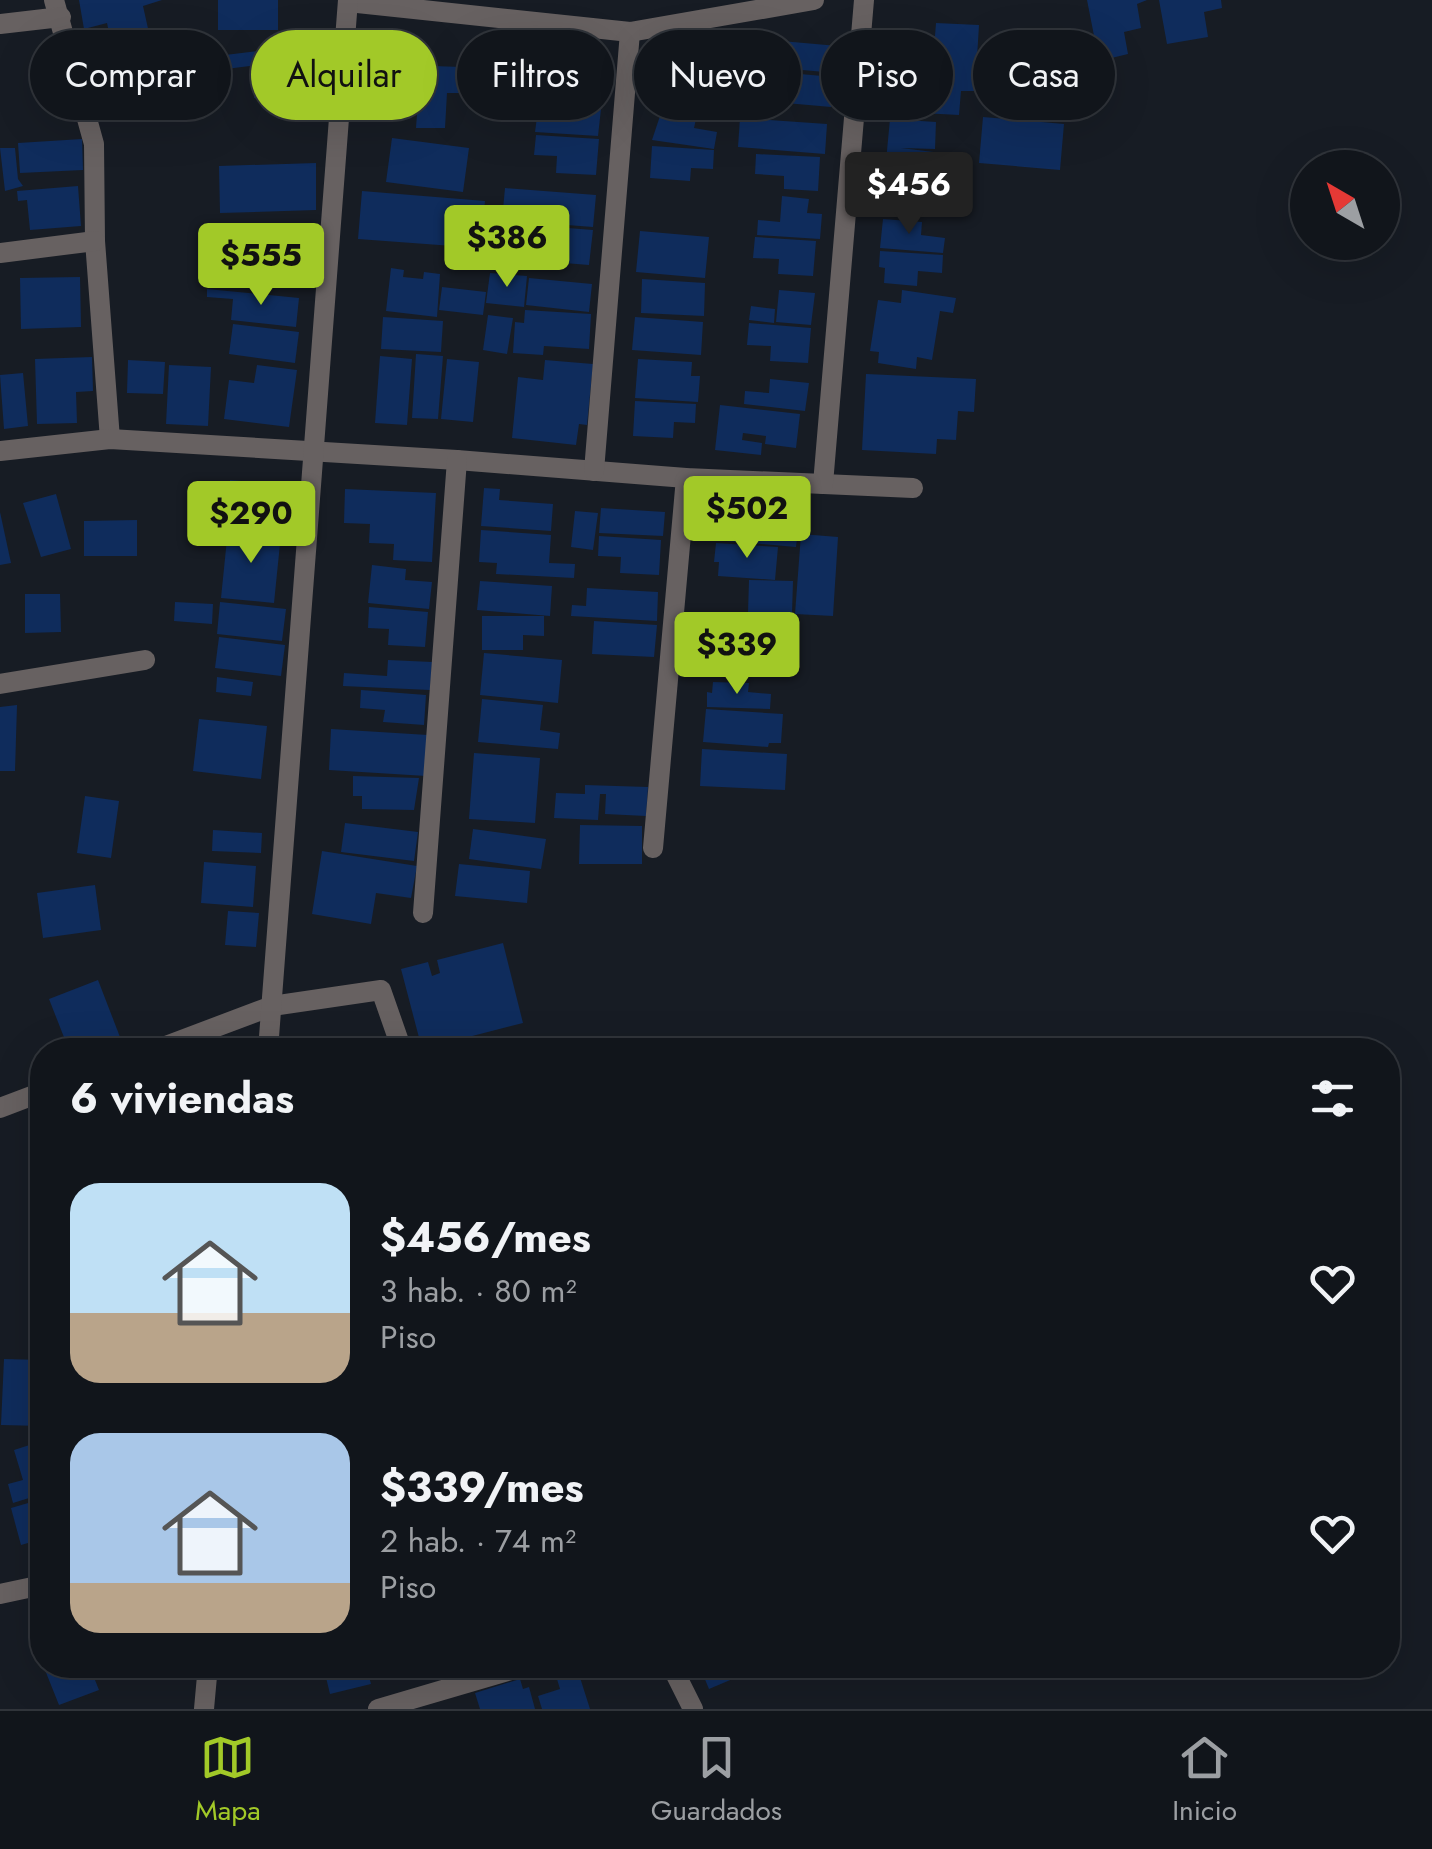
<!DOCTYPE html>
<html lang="es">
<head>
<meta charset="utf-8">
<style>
  body { margin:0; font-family:Jost,sans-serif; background:#1e2228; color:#f1f3f6; height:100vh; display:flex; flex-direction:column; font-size:38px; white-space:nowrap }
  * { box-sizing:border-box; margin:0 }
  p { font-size:32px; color:#9c9fa3 }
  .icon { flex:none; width:55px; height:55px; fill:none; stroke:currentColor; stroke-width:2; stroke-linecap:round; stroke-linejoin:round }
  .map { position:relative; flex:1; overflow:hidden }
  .drawer { position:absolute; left:30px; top:1038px; width:1370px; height:640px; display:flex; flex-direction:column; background:#11151b; border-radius:40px; box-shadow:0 10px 40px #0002,0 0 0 2px #30343a }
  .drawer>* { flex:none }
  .guide { position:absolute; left:30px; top:30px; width:1372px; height:90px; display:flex; gap:20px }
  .needle { width:65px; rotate:321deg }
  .controls { position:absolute; left:1290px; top:150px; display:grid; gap:20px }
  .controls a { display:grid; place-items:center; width:110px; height:110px; border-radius:50%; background:#11151b; box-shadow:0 10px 40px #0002,0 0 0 2px #30343a; font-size:50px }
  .price { position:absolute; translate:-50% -85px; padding:0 22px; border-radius:10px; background:#a2c928; color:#111; font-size:32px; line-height:65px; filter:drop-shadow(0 2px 5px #0008) }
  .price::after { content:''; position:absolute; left:50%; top:60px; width:30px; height:22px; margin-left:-15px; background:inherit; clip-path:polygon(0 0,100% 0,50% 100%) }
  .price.selected { background:#222; color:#fff }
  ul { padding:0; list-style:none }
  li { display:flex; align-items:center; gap:30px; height:250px; padding:0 40px }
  li span { display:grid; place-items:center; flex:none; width:280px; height:200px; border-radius:30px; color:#555 }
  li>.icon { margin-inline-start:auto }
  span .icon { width:120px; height:120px; fill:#fffc; stroke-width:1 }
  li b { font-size:42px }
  h2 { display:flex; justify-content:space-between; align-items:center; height:120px; padding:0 40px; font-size:42px }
  .pill { padding:0 35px; border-radius:45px; background:#11151b; box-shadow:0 10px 40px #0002,0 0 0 2px #30343a; font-size:35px; line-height:90px }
  .pill.selected { background:#a2c928; color:#111 }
  .dock { display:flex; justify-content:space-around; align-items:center; height:140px; border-top:2px solid #30343a; background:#11151b; font-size:28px; color:#9c9fa3 }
  .dock a { display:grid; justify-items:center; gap:5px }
  .dock .selected { color:#a2c928 }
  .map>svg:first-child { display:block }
  .building { fill:#0f2c5c }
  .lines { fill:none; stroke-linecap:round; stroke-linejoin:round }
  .minor { stroke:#676161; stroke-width:20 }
</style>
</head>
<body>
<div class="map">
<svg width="1432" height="1709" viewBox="0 0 1432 1709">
  <rect width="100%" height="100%" fill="#171c24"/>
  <g class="building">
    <polygon points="79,0 162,0 143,6 151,42 113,51 107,23 84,29"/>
    <rect x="218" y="0" width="60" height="30"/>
    <polygon points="1087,0 1147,0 1137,4 1141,28 1124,32 1128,54 1099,61"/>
    <polygon points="1159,0 1221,0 1222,8 1204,12 1208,37 1167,44"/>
    <polygon points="936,23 979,25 975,91 961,91 959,115 884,111 888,34 935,36"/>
    <polygon points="770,40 838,46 836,73 768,67"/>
    <polygon points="541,47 605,49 603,89 562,87 563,72 540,71"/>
    <polygon points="265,50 267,64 226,69 225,55"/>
    <polygon points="272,53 337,61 332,107 254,98 257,68 270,70"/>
    <polygon points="658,59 717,63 716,83 701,82 700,96 655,93"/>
    <polygon points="378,64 461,67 460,93 447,93 445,128 416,128 417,114 386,114 387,88 377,87"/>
    <polygon points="766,71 834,77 831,107 763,101"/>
    <polygon points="561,106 601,109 598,136 535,132 537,117 560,119"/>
    <polygon points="661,113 696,119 694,128 717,132 714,149 652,140"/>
    <polygon points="983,117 1064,124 1060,170 979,163"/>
    <polygon points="740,118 827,124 825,154 738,147"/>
    <polygon points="890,119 936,122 935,149 901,148 950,154 948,173 927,171 925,187 884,182"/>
    <polygon points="536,135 599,139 596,175 556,173 557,156 534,155"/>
    <polygon points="392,138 469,148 463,192 386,182"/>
    <polygon points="82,139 83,170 20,173 18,143"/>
    <polygon points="652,146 714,150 713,169 691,168 690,181 650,178"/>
    <polygon points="0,148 15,148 18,179 23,186 5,191"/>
    <polygon points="756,154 820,157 818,191 784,189 784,176 755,174"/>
    <polygon points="316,163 316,210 220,213 219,166"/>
    <polygon points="78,186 81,226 30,230 27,200 18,201 17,191"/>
    <polygon points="505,188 596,195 593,227 502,220"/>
    <polygon points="362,191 485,201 480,248 358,239"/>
    <polygon points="782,196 809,199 807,213 822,214 820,239 757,235 758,220 780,222"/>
    <polygon points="883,219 922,222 921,235 945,238 943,253 880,248"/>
    <polygon points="530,225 593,230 589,265 527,260"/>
    <polygon points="640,231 709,237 705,278 636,272"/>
    <polygon points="755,237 816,241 813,276 778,274 779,259 753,258"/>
    <polygon points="206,246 311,251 309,286 204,280"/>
    <polygon points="880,251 943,255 942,273 918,271 917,286 884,283 885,268 879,267"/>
    <polygon points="391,268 404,270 403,277 423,279 424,272 440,274 437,317 386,311"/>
    <polygon points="490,273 527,276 524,307 486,303"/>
    <polygon points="80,277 81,327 21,329 20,278"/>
    <polygon points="529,278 592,284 589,312 526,305"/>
    <polygon points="642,279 705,283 704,316 641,313"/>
    <polygon points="442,287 486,292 483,315 439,310"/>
    <polygon points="207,289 299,298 296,327 231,320 233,299 207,297"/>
    <polygon points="779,290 815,293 811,325 776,322"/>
    <polygon points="902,290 956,298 953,313 940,311 932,360 917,357 916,369 878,363 879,352 870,351 878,300 901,303"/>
    <polygon points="751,306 775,309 774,323 749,320"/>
    <polygon points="525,310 591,314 589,349 544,346 543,355 513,353 515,322 524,323"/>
    <polygon points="488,315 513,318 507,354 483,350"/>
    <polygon points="383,317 443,321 441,352 381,349"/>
    <polygon points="635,317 703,322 701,355 632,350"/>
    <polygon points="749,323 811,328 808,363 770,361 771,346 747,345"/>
    <polygon points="233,324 299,332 295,363 229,354"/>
    <polygon points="416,354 443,356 438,419 412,418"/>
    <polygon points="380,356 412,359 407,425 375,423"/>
    <polygon points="92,357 93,391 76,392 77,423 37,424 35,359"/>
    <polygon points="447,359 479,362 473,422 441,419"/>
    <polygon points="638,359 692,362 691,376 700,376 698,402 635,398"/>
    <polygon points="128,360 165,362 163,394 127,393"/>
    <polygon points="545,360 593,364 587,425 579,424 576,445 512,438 518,377 543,380"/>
    <polygon points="169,365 211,367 208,426 166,424"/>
    <polygon points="257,365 297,370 289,427 224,419 229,380 254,383"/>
    <polygon points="23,373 28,426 4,429 0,375"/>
    <polygon points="866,374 976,379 974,412 958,411 956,440 937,439 936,454 862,450"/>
    <polygon points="770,379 809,383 805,411 744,404 745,391 769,393"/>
    <polygon points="635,401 696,404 695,423 674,422 673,438 633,436"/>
    <polygon points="720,405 800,414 796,448 765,444 766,436 743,433 742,440 762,443 761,455 715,450"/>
    <polygon points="230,480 288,485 284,529 227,525"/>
    <polygon points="484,488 500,489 499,500 553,504 551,531 481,526"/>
    <polygon points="345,489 436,493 432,562 393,560 394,544 369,543 370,524 344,523"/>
    <polygon points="56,494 71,549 41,557 23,503"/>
    <polygon points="601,508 665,512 663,536 599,533"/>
    <polygon points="575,511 598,513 593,550 571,547"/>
    <polygon points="0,512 11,563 0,565"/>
    <polygon points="717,512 759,516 758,527 798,531 796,547 715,540"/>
    <polygon points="137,520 137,556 84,556 84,521"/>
    <polygon points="228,529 281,534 274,603 221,598"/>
    <polygon points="481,530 551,535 549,563 575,564 574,578 496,574 497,563 479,562"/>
    <polygon points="801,534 838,537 833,616 795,614"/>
    <polygon points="599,536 661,540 659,575 620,573 621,557 598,556"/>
    <polygon points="716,543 778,547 775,580 718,576 719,562 714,562"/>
    <polygon points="372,565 406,569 405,580 432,582 429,609 368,603"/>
    <polygon points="749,580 793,581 792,613 748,612"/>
    <polygon points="480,581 552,586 550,616 477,610"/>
    <polygon points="587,588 658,592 657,621 571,616 572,605 586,606"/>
    <polygon points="25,594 60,594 61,632 25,633"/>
    <polygon points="175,602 213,604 212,624 174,621"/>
    <polygon points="220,602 286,609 282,641 217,634"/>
    <polygon points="369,607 428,612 425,647 388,645 389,629 368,628"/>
    <polygon points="482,616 544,616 544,636 523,635 523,650 482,650"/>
    <polygon points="594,621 657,625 654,657 592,654"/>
    <polygon points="710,627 771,629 770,648 748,647 748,661 709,660"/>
    <polygon points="219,637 285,645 281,676 215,668"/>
    <polygon points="484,653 562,660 558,703 480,695"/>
    <polygon points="388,660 432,662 430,690 343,686 344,673 387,676"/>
    <polygon points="217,677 253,682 251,696 216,692"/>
    <polygon points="713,682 749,683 748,692 771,694 770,709 707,707 707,692 712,693"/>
    <polygon points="361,690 426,695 424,725 383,722 385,710 360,708"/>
    <polygon points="482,699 543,705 540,730 560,733 558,749 478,742"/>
    <polygon points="17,705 15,771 0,771 0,707"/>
    <polygon points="706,709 783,714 781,743 769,743 768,747 703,742"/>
    <polygon points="199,719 267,726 261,779 193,771"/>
    <polygon points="331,729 428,735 426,776 329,770"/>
    <polygon points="702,749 787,754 785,790 700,786"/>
    <polygon points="474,753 540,758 535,823 469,819"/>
    <polygon points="353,776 419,778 414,810 362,809 362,796 353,796"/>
    <polygon points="585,785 648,787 646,816 605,814 606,794 600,794 598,820 554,818 556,793 585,794"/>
    <polygon points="85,796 119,801 111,858 77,853"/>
    <polygon points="345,823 418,832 414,861 341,852"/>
    <polygon points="580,825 642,826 642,864 579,864"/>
    <polygon points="473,829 546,839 541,869 469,859"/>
    <polygon points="213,830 262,833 261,853 212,851"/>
    <polygon points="322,851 417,866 411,898 376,893 371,924 312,914"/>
    <polygon points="204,862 256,866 253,907 201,903"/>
    <polygon points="459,864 530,871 527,903 455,896"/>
    <polygon points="95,885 101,930 43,938 37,893"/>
    <polygon points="228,911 259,913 256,947 225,945"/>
    <polygon points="503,943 523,1023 422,1049 401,969 428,962 432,976 440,973 437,960"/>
    <polygon points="98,980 120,1037 87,1050 69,1050 49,999"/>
    <polygon points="42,1287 42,1323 31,1323 29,1288"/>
    <polygon points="4,1359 42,1360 42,1426 1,1425"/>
    <polygon points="42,1441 42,1494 13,1503 8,1484 23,1480 14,1450"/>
    <polygon points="42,1499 42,1539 21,1545 11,1508"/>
    <polygon points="43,1665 89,1665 99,1690 59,1705"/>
    <polygon points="323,1665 366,1665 371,1684 330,1694"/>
    <polygon points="566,1665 576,1665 590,1709 542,1709 538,1696 560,1689 554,1669"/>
    <polygon points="699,1665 746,1665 749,1672 709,1689"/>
    <polygon points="520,1679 523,1689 529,1687 535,1709 480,1709 475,1693"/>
  </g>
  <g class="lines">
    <g class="minor">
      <polyline points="54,0 94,144 95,241 110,439"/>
      <polyline points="348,2 630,32 814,0"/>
      <polyline points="0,24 61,17"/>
      <polyline points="0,253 95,241"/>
      <polyline points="0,451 110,439 457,460 686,478 913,488"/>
      <polyline points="594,471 630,32"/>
      <polyline points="823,484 864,0"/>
      <polyline points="0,684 145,660"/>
      <polyline points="653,848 686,478"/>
      <polyline points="423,913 457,460"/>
      <polyline points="155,1050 272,1006 381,990 402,1050"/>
      <polyline points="268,1050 348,0"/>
      <polyline points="0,1108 42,1092"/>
      <polyline points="0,1594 42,1585"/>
      <polyline points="671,1665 693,1709"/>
      <polyline points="204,1709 208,1665"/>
      <polyline points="378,1709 528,1665"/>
    </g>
  </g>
</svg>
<div class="controls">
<a><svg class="needle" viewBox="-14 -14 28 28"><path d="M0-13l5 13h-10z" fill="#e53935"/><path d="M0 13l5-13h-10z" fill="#9c9fa3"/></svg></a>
</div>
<b class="price selected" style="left:909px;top:237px">$456</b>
<b class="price" style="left:507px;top:290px">$386</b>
<b class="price" style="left:261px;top:308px">$555</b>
<b class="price" style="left:747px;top:561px">$502</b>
<b class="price" style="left:251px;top:566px">$290</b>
<b class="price" style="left:737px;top:697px">$339</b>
<div class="guide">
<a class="pill">Comprar</a>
<a class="pill selected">Alquilar</a>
<a class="pill">Filtros</a>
<a class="pill">Nuevo</a>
<a class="pill">Piso</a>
<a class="pill">Casa</a>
</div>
<section class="drawer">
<h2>6 viviendas<svg class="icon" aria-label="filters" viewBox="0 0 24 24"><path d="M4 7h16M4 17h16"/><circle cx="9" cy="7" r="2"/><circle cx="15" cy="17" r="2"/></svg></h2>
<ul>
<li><span style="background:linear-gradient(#bfe0f5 65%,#b9a48a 0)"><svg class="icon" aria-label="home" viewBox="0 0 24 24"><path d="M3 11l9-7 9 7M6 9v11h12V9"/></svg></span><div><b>$456/mes</b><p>3 hab. · 80 m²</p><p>Piso</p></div><svg class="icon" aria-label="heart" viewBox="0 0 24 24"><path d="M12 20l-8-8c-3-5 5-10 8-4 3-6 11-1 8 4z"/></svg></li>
<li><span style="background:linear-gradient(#a9c7e8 75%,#b9a48a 0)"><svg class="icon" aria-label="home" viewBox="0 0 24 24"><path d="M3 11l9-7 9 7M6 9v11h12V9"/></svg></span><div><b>$339/mes</b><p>2 hab. · 74 m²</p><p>Piso</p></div><svg class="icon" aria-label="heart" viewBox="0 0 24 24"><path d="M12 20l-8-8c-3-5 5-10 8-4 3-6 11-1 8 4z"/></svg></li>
</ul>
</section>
</div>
<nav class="dock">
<a class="selected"><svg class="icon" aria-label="map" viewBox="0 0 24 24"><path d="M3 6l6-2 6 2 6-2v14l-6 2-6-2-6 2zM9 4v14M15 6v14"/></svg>Mapa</a>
<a><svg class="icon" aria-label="saved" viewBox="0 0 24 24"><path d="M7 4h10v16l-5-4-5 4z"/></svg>Guardados</a>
<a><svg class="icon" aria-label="home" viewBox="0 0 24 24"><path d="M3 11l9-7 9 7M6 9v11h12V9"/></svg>Inicio</a>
</nav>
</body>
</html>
